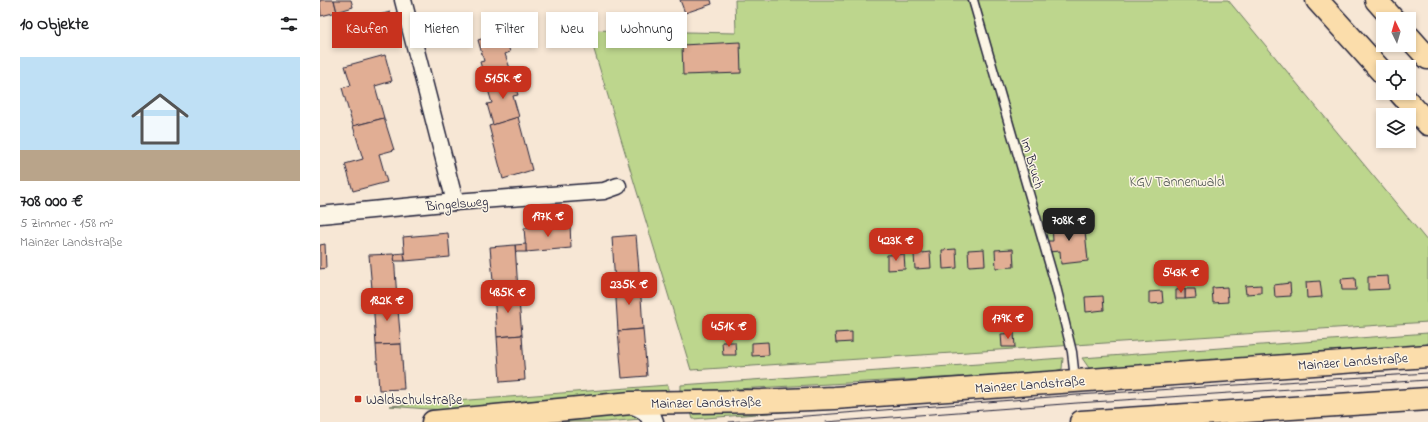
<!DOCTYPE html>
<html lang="de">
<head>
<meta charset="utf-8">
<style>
  body { margin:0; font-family:"Indie Flower",sans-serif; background:#f6f6f6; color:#202124; height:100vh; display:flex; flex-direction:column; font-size:15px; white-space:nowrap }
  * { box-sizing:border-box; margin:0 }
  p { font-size:13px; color:#757577 }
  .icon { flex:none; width:22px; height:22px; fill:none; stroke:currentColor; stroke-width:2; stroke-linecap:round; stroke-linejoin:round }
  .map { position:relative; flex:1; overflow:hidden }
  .drawer { display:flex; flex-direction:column; background:#fff; width:320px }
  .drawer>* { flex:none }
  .guide { position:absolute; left:12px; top:12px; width:380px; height:36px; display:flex; gap:8px }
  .needle { width:26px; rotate:355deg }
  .tools { position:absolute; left:1056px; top:12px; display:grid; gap:8px }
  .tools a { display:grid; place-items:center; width:40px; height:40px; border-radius:0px; background:#fff; box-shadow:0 2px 6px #0003; font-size:20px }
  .price { position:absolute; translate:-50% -34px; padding:0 9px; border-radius:8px; background:#c8321e; color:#fff; font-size:13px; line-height:26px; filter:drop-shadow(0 1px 2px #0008) }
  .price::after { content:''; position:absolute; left:50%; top:24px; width:12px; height:9px; margin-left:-6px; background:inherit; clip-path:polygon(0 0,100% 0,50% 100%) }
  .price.selected { background:#222; color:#fff }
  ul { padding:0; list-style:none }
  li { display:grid; align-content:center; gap:8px; height:212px; padding:0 20px }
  li span { display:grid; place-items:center; height:124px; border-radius:0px; color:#555 }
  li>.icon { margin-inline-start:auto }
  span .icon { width:72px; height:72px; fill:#fffc; stroke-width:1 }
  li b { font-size:17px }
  h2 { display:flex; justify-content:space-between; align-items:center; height:48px; padding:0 20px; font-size:17px }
  .tag { padding:0 14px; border-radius:0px; background:#fff; box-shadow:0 2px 6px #0003; font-size:14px; line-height:36px }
  .tag.selected { background:#c8321e; color:#fff }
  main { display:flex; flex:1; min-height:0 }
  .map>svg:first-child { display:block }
  .green { fill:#bdd68d; stroke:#707c64 }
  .building { fill:#e1ae94; stroke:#22223b }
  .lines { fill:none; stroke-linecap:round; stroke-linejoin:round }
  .service-casing { stroke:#22223b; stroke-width:11 }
  .minor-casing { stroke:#22223b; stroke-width:19 }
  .tertiary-casing { stroke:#22223b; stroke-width:23 }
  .primary-casing { stroke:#22223b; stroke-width:25 }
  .motorway-casing { stroke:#22223b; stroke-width:25 }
  .service { stroke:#fcf5e5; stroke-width:8 }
  .minor { stroke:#fcf5e5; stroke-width:16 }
  .tertiary { stroke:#fcf5e5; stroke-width:20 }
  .primary { stroke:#fbddab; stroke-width:22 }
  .motorway { stroke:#fbddab; stroke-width:22 }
  .tram { stroke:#22223b; stroke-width:1 }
  .poi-dot { fill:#c8321e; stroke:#fcf5e5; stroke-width:1.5 }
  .labels { text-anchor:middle; stroke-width:3; stroke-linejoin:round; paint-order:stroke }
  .street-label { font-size:14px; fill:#22223b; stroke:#fcf5e5 }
  .park-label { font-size:14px; fill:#505854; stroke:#fcf5e5 }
  .poi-label { font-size:14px; fill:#22223b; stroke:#fcf5e5; text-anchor:start }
</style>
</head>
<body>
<main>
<section class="drawer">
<h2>10 Objekte<svg class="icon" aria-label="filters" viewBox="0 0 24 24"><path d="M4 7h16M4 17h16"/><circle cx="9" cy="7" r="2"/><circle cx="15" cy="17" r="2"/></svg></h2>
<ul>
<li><span style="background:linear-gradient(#bfe0f5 75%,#b9a48a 0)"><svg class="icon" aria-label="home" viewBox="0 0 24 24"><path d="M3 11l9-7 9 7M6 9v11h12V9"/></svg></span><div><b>708 000 €</b><p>5 Zimmer · 158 m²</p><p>Mainzer Landstraße</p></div></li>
</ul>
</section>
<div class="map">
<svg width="1108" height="422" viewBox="0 0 1108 422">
  <rect width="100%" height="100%" fill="#f7e7d5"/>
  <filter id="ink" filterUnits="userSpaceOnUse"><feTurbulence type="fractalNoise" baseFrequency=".025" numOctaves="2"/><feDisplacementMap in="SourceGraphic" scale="8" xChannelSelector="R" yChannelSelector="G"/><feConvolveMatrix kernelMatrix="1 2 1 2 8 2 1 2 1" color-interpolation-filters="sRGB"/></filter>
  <g filter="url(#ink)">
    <g class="green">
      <polygon points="415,0 908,0 1108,242 1108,322 371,370 268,30 416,33"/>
      <polygon points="1108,333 1108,347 778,369 769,368 762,358"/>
      <polygon points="743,358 742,369 731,372 361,392 361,385"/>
      <polygon points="348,385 348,392 229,399 121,410 69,406"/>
      <polygon points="538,406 373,419 371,412"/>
      <polygon points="309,412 317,414 321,419 285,422 226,422"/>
    </g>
    <g class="building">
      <polygon points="0,0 14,0 17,12 1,16"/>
      <polygon points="14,0 31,0 33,7 17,12"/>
      <polygon points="360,0 391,0 392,4 365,13"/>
      <polygon points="70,12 73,24 40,33 37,21"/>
      <polygon points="184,32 190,52 185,54 192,74 166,83 160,62 164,61 158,40"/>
      <polygon points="420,42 421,73 363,75 362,45"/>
      <polygon points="65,55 72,81 55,86 64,118 33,126 22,88 31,85 25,66"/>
      <polygon points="192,74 198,95 193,96 199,117 173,125 167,104 172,103 166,83"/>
      <polygon points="198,117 212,170 183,179 169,126"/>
      <polygon points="64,118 74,150 59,154 67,182 33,191 25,164 43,159 33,126"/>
      <polygon points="764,221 768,261 741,264 740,251 728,252 726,241 733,241 732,224"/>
      <polygon points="250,224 251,248 206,252 204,228"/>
      <polygon points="128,233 130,257 85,261 83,237"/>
      <polygon points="316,235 320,282 295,284 292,237"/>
      <polygon points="5,244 6,268 0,269 0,245"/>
      <polygon points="206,244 206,252 196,252 195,245"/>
      <polygon points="195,245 198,290 174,292 170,247"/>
      <polygon points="636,249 637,268 623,269 622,250"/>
      <polygon points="664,249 665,265 649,266 648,250"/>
      <polygon points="693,249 694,267 676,268 675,250"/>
      <polygon points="610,252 611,268 595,269 594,254"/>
      <polygon points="84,253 85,261 74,261 74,254"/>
      <polygon points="74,254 77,299 53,300 49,255"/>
      <polygon points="584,254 585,269 567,270 567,255"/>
      <polygon points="1068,276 1069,289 1048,290 1048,277"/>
      <polygon points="1035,278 1036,290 1022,290 1021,279"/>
      <polygon points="1000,281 1002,297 987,298 986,282"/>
      <polygon points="320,282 323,329 298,331 295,284"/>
      <polygon points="970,283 971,296 955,297 954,285"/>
      <polygon points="941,285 941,293 926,294 925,286"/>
      <polygon points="907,287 908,302 893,303 892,288"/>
      <polygon points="865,289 875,289 876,298 865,299"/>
      <polygon points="865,289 865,299 856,299 856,290"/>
      <polygon points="198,290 202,335 177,337 174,292"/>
      <polygon points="842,291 843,303 829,304 829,292"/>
      <polygon points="783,296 784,310 766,312 765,297"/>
      <polygon points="77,299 81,344 56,345 53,300"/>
      <polygon points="323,329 327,376 302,378 298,331"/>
      <polygon points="532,332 532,342 516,343 515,333"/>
      <polygon points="694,333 695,347 682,347 681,334"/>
      <polygon points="202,335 205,380 180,382 177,337"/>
      <polygon points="402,342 415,342 416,355 403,355"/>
      <polygon points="448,342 449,355 432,356 432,343"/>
      <polygon points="81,344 84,389 59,390 56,345"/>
    </g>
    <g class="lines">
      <g class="service-casing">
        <polyline id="service" points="653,0 735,283 752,352 755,379"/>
      </g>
      <g class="minor-casing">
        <g id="minor">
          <polyline points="83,0 135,202"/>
          <polyline points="0,215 135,202 284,191 298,186"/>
        </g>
      </g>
      <g class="tertiary-casing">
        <path id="tertiary" d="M311 403C322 407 329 410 333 422"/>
      </g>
      <g class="primary-casing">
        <g id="primary">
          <polyline points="113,422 311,403 442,401 514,398 1108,356"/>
          <polyline points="761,422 1108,399"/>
        </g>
      </g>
      <g class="motorway-casing">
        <g id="motorway">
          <polyline points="997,0 1063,73"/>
          <polyline points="1056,0 1073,19"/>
          <polyline points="1089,37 1108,58"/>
          <polyline points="1080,93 1108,124"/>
        </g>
      </g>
      <use href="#service" class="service"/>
      <use href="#minor" class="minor"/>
      <use href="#tertiary" class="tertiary"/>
      <use href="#primary" class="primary"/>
      <use href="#motorway" class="motorway"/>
      <g class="tram">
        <polyline points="409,422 757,395 1108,373"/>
        <polyline points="506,422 757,403 1108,380"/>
      </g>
    </g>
  </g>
  <rect class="poi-dot" x="34" y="395" width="8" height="8" rx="2"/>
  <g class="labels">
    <g class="street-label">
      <text transform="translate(713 163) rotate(74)" y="5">Im Bruch</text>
      <text transform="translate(137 203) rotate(-5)" y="5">Bingelsweg</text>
      <text transform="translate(1033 361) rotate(-4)" y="5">Mainzer Landstraße</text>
      <text transform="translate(710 384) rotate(-4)" y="5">Mainzer Landstraße</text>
      <text transform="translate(386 402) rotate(-1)" y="5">Mainzer Landstraße</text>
    </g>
    <g class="park-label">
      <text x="857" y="186">KGV Tannenwald</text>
    </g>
    <g class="poi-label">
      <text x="46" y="404">Waldschulstraße</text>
    </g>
  </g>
</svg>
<div class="tools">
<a><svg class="needle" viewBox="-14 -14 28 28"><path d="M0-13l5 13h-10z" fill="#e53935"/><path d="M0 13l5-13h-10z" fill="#757577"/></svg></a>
<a><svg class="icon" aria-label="locate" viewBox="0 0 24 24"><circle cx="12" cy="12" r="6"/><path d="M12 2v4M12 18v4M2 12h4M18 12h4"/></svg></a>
<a><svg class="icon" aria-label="layers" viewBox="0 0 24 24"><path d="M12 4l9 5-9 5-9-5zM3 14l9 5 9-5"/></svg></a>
</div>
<b class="price" style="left:183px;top:100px">515K €</b>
<b class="price" style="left:228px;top:238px">197K €</b>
<b class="price selected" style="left:749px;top:242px">708K €</b>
<b class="price" style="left:576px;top:262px">423K €</b>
<b class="price" style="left:861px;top:294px">543K €</b>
<b class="price" style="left:309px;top:306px">235K €</b>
<b class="price" style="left:188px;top:314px">485K €</b>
<b class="price" style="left:67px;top:322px">182K €</b>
<b class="price" style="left:688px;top:340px">179K €</b>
<b class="price" style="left:409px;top:348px">451K €</b>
<div class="guide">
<a class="tag selected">Kaufen</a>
<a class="tag">Mieten</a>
<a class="tag">Filter</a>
<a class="tag">Neu</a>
<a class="tag">Wohnung</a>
</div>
</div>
</main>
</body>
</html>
